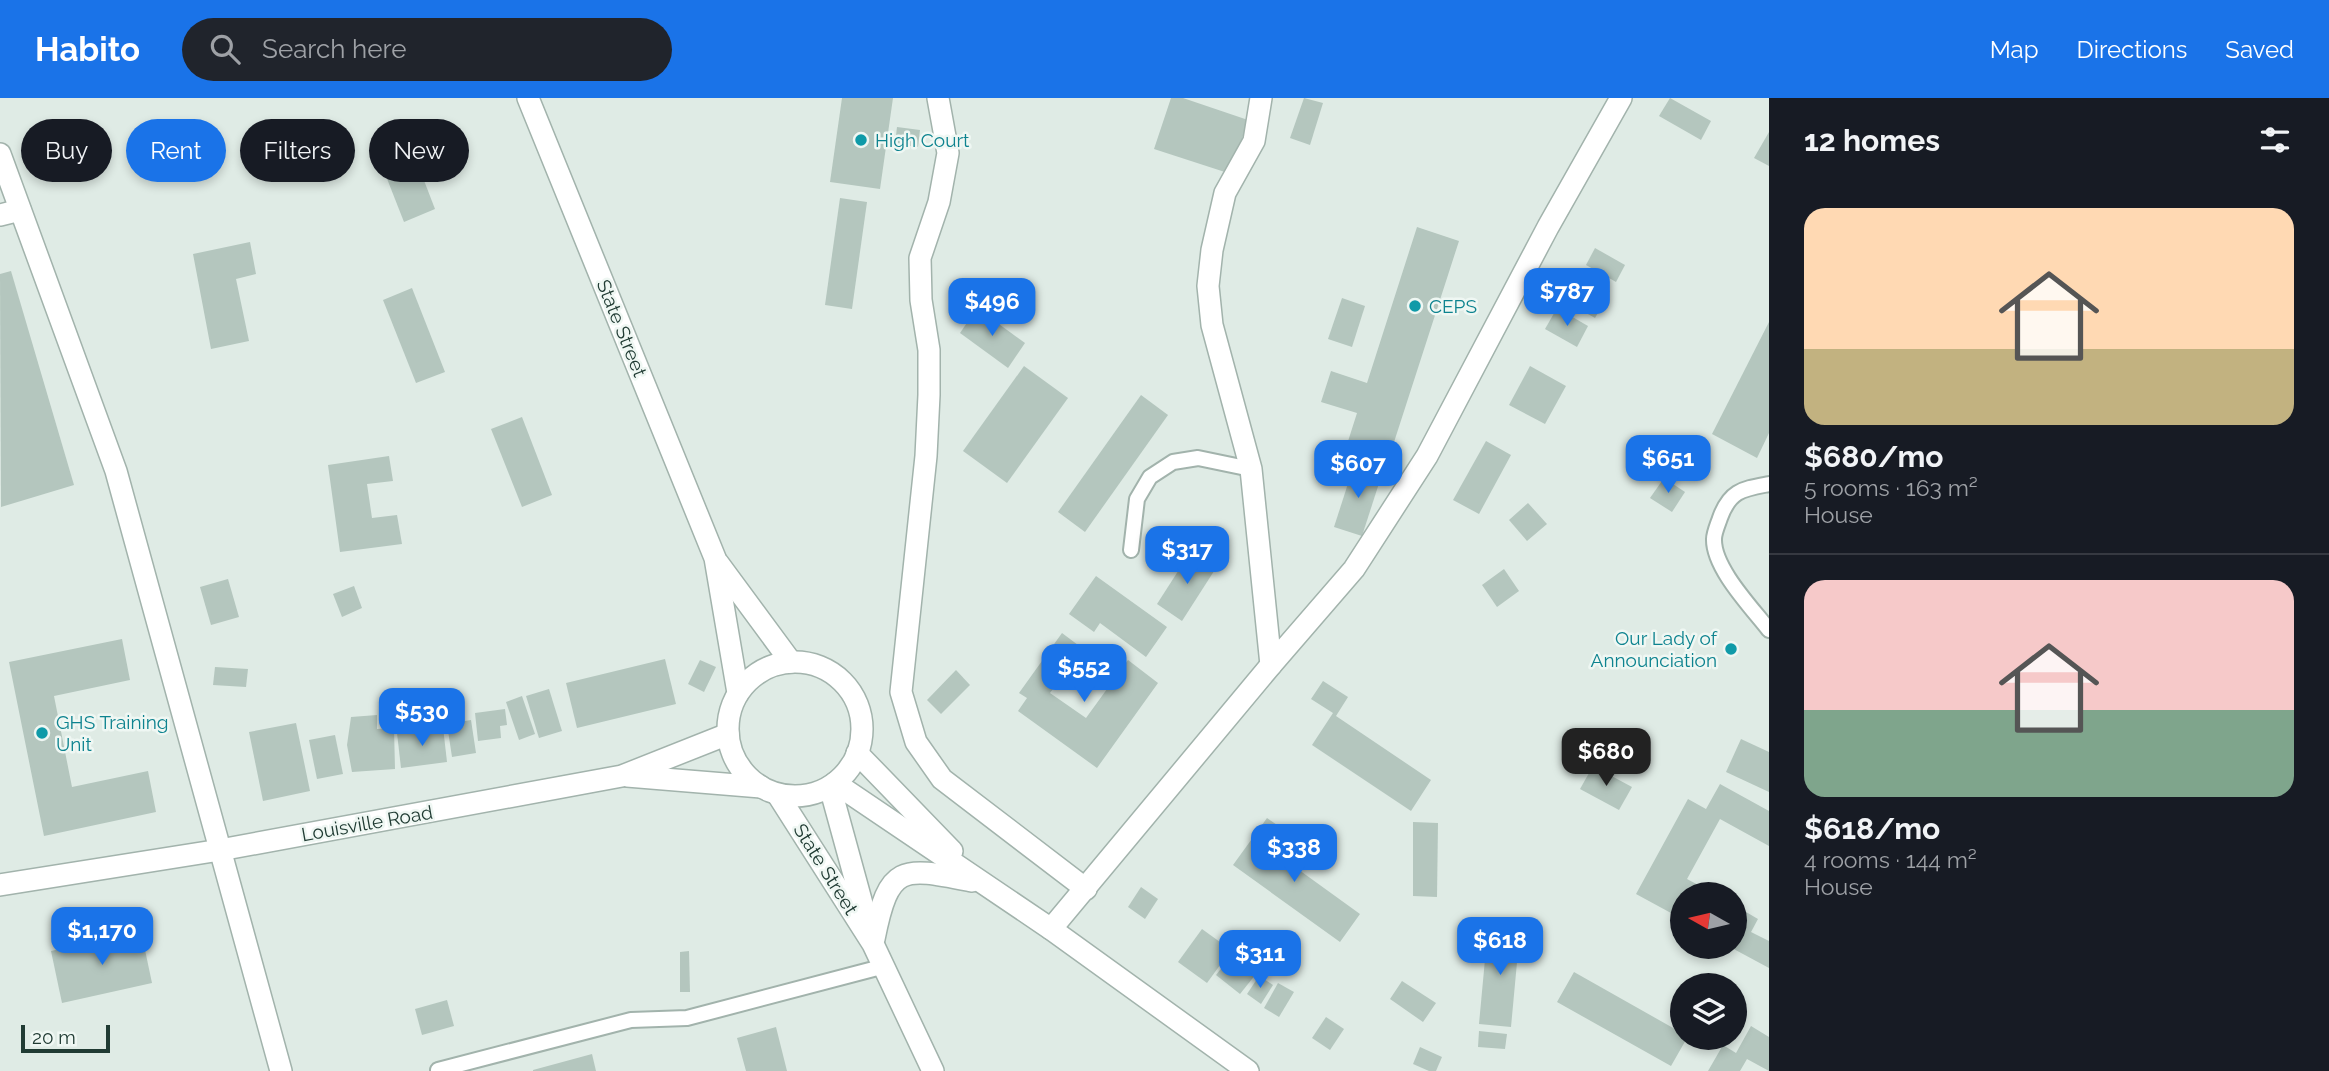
<!DOCTYPE html>
<html lang="en">
<head>
<meta charset="utf-8">
<style>
  body { margin:0; font-family:Raleway,sans-serif; background:#20242c; color:#f1f3f6; height:100vh; display:flex; flex-direction:column; font-size:26px; white-space:nowrap }
  * { box-sizing:border-box; margin:0 }
  p { font-size:23px; color:#9ea1a6 }
  .icon { flex:none; width:38px; height:38px; fill:none; stroke:currentColor; stroke-width:2; stroke-linecap:round; stroke-linejoin:round }
  .map { position:relative; flex:1; overflow:hidden }
  .drawer { display:flex; flex-direction:column; background:#171b24; width:560px }
  .drawer>* { flex:none }
  .banner { position:absolute; left:21px; top:21px; width:665px; height:63px; display:flex; gap:14px }
  .needle { width:46px; rotate:278deg }
  .fabs { position:absolute; left:1670px; top:784px; display:grid; gap:14px }
  .fabs a { display:grid; place-items:center; width:77px; height:77px; border-radius:50%; background:#171b24; box-shadow:0 4px 10px #0003; font-size:35px }
  .scale { position:absolute; left:21px; bottom:18px; width:89px; box-sizing:border-box; padding-left:7px; border:4px solid #203b33; border-top:0; font-size:19px; line-height:24px; white-space:nowrap; color:#203b33; -webkit-text-stroke:5px #eff7f3; paint-order:stroke }
  .price { position:absolute; translate:-50% -60px; padding:0 16px; border-radius:14px; background:#1a73e8; color:#fff; font-size:23px; line-height:46px; filter:drop-shadow(0 2px 4px #0008) }
  .price::after { content:''; position:absolute; left:50%; top:42px; width:21px; height:16px; margin-left:-10px; background:inherit; clip-path:polygon(0 0,100% 0,50% 100%) }
  .price.current { background:#222; color:#fff }
  ul { padding:0; list-style:none }
  li { display:grid; align-content:center; gap:14px; height:371px; padding:0 35px }
  li+li { border-top:2px solid #363941 }
  li span { display:grid; place-items:center; height:217px; border-radius:21px; color:#555 }
  li>.icon { margin-inline-start:auto }
  span .icon { width:126px; height:126px; fill:#fffc; stroke-width:1 }
  li b { font-size:30px }
  h2 { display:flex; justify-content:space-between; align-items:center; height:84px; padding:0 35px; font-size:30px }
  .chip { padding:0 24px; border-radius:32px; background:#171b24; box-shadow:0 4px 10px #0003; font-size:24px; line-height:63px }
  .chip.current { background:#1a73e8; color:#fff }
  header { display:flex; align-items:center; gap:42px; box-sizing:border-box; height:98px; padding:0 35px; background:#1a73e8; color:#fff }
  header strong { font-size:33px }
  nav { display:flex; gap:38px; margin-inline-start:auto; font-size:24px }
  .search { width:490px; height:63px; background:#20242c; display:flex; align-items:center; gap:18px; box-sizing:border-box; padding:0 24px; border-radius:38px; color:#9ea1a6; font-size:26px }
  main { display:flex; flex:1; min-height:0 }
  .map>svg:first-child { display:block }
  .building { fill:#b4c6be }
  .lines { fill:none; stroke-linecap:round; stroke-linejoin:round }
  .service-casing { stroke:#a2b3ac; stroke-width:18 }
  .minor-casing { stroke:#a2b3ac; stroke-width:24 }
  .tertiary-casing { stroke:#a2b3ac; stroke-width:24 }
  .service { stroke:#fff; stroke-width:14 }
  .minor { stroke:#fff; stroke-width:21 }
  .tertiary { stroke:#fff; stroke-width:21 }
  .culture-dot { fill:#0f9aa8; stroke:#eff7f3; stroke-width:2.5 }
  .labels { text-anchor:middle; stroke-width:5; stroke-linejoin:round; paint-order:stroke }
  .culture-label { font-size:19px; fill:#0d838f; stroke:#eff7f3; text-anchor:start }
  .street-label { font-size:19px; fill:#203b33; stroke:#eff7f3 }
</style>
</head>
<body>
<header>
<strong>Habito</strong>
<div class="search"><svg class="icon" aria-label="search" viewBox="0 0 24 24"><circle cx="10" cy="10" r="6"/><path d="M15 15l6 6"/></svg>Search here</div>
<nav><a>Map</a><a>Directions</a><a>Saved</a></nav>
</header>
<main>
<div class="map">
<svg width="1769" height="973" viewBox="0 0 1769 973">
  <rect width="100%" height="100%" fill="#dfebe5"/>
  <g class="building">
    <polygon points="842,0 893,0 880,91 830,84"/>
    <polygon points="1171,0 1183,0 1248,22 1231,76 1154,51"/>
    <polygon points="1304,0 1323,5 1310,47 1290,40"/>
    <polygon points="1670,0 1711,23 1701,42 1659,18"/>
    <polygon points="403,28 435,111 404,124 371,40"/>
    <polygon points="897,29 920,32 918,49 895,46"/>
    <polygon points="1769,34 1769,68 1754,60"/>
    <polygon points="840,100 867,104 852,211 825,207"/>
    <polygon points="1417,129 1459,143 1385,372 1343,359 1357,315 1321,304 1331,273 1367,285"/>
    <polygon points="250,144 256,176 236,181 249,243 211,251 193,156"/>
    <polygon points="1595,150 1625,167 1616,184 1586,167"/>
    <polygon points="11,173 74,387 1,409 0,176"/>
    <polygon points="1580,176 1610,193 1595,220 1565,203"/>
    <polygon points="412,190 445,274 416,285 383,202"/>
    <polygon points="1342,200 1365,208 1352,249 1328,241"/>
    <polygon points="977,210 1025,245 1008,270 960,235"/>
    <polygon points="1557,210 1588,228 1577,249 1545,231"/>
    <polygon points="1769,224 1769,335 1757,360 1712,336"/>
    <polygon points="1024,268 1068,300 1007,385 963,353"/>
    <polygon points="1530,268 1566,288 1545,326 1509,307"/>
    <polygon points="1141,297 1168,317 1085,434 1058,414"/>
    <polygon points="522,319 552,397 522,409 491,331"/>
    <polygon points="1486,343 1511,357 1479,416 1453,402"/>
    <polygon points="389,358 393,383 367,386 372,420 397,417 402,446 340,454 328,367"/>
    <polygon points="1354,367 1382,376 1362,438 1334,429"/>
    <polygon points="1664,380 1685,394 1672,414 1650,400"/>
    <polygon points="1528,405 1547,426 1527,443 1509,422"/>
    <polygon points="1191,453 1216,470 1182,523 1157,506"/>
    <polygon points="1504,471 1519,493 1497,509 1482,487"/>
    <polygon points="1096,478 1167,529 1146,559 1100,525 1094,534 1069,516"/>
    <polygon points="228,481 239,519 211,527 200,489"/>
    <polygon points="354,488 362,510 342,519 333,496"/>
    <polygon points="1062,535 1082,550 1050,595 1086,620 1128,562 1158,585 1097,670 1018,613 1027,600 1019,595"/>
    <polygon points="122,541 130,582 54,598 72,689 148,673 156,714 44,738 9,564"/>
    <polygon points="665,561 676,606 577,630 566,585"/>
    <polygon points="700,562 716,569 704,594 688,586"/>
    <polygon points="215,569 248,571 246,589 213,587"/>
    <polygon points="956,572 970,587 941,616 927,602"/>
    <polygon points="1323,583 1348,599 1336,618 1431,682 1411,713 1312,647 1333,615 1311,601"/>
    <polygon points="549,591 562,633 539,640 526,598"/>
    <polygon points="522,598 535,636 519,642 506,604"/>
    <polygon points="505,611 507,627 500,628 501,640 478,643 475,615"/>
    <polygon points="377,617 377,631 394,630 395,671 352,674 347,647 351,619"/>
    <polygon points="471,622 476,655 452,659 447,626"/>
    <polygon points="296,625 310,693 263,703 249,634"/>
    <polygon points="443,629 447,664 401,670 397,635"/>
    <polygon points="335,637 343,676 317,681 309,642"/>
    <polygon points="1741,641 1769,654 1769,694 1726,674"/>
    <polygon points="1593,668 1632,689 1619,712 1580,691"/>
    <polygon points="1720,686 1769,713 1769,748 1720,721 1687,781 1715,796 1682,796 1682,821 1636,796 1688,701 1706,711"/>
    <polygon points="1267,720 1284,732 1270,751 1360,816 1340,844 1233,767"/>
    <polygon points="1413,724 1438,725 1437,799 1413,798"/>
    <polygon points="1141,789 1158,801 1145,821 1128,809"/>
    <polygon points="1734,807 1758,821 1751,834 1769,843 1769,870 1730,849 1734,849"/>
    <polygon points="1488,829 1520,832 1511,929 1479,926"/>
    <polygon points="1202,831 1231,852 1207,885 1178,864"/>
    <polygon points="141,833 152,885 62,905 51,853"/>
    <polygon points="689,853 690,894 680,894 680,854"/>
    <polygon points="1232,857 1256,876 1240,896 1216,877"/>
    <polygon points="1574,874 1682,935 1682,940 1687,940 1671,968 1557,904"/>
    <polygon points="1259,878 1273,887 1261,906 1247,896"/>
    <polygon points="1402,883 1436,905 1423,924 1390,901"/>
    <polygon points="1278,885 1294,894 1279,919 1264,910"/>
    <polygon points="447,902 454,928 422,937 415,911"/>
    <polygon points="1326,919 1344,931 1330,952 1312,940"/>
    <polygon points="1751,928 1769,939 1769,973 1747,961 1740,973 1708,973 1723,947 1736,955"/>
    <polygon points="776,929 787,973 746,973 737,940"/>
    <polygon points="1479,933 1507,936 1505,951 1478,949"/>
    <polygon points="1420,949 1442,959 1436,973 1429,973 1413,966"/>
    <polygon points="592,956 596,973 533,973 533,972"/>
  </g>
  <g class="lines">
    <g class="service-casing">
      <g id="service">
        <path d="M1769 386C1743 391 1730 392 1720 420 1718 426 1714 435 1714 441 1713 470 1752 510 1769 532"/>
        <polyline points="1131,452 1137,401 1150,379 1173,364 1198,360 1251,371"/>
        <polyline points="438,972 631,922 687,920 885,868"/>
      </g>
    </g>
    <g class="minor-casing">
      <g id="minor">
        <polyline points="938,0 948,55 939,104 920,160 921,202 929,252 929,297 926,358 901,594 916,644 942,681 1086,791"/>
        <polyline points="1261,0 1254,43 1225,95 1212,152 1208,188 1212,227 1251,371 1271,567"/>
        <polyline points="0,56 116,373 281,973"/>
        <polyline points="0,117 20,112"/>
        <polyline points="627,678 761,689"/>
        <polyline points="0,787 220,752 622,678 728,636"/>
        <polyline points="1051,831 1271,567 1354,471 1427,358 1548,129 1621,0"/>
      </g>
    </g>
    <g class="tertiary-casing">
      <g id="tertiary">
        <polyline points="528,0 715,460 738,595"/>
        <polyline points="718,465 791,564"/>
        <circle cx="795" cy="631" r="67"/>
        <polyline points="857,655 952,753"/>
        <polyline points="835,685 1051,831 1248,973"/>
        <polyline points="830,689 867,824"/>
        <polyline points="778,697 873,846 933,973"/>
        <path d="M874 841C889 765 902 769 972 783"/>
      </g>
    </g>
    <use href="#service" class="service"/>
    <use href="#minor" class="minor"/>
    <use href="#tertiary" class="tertiary"/>
  </g>
  <g class="culture-dot">
    <circle cx="861" cy="42" r="7"/>
    <circle cx="1415" cy="208" r="7"/>
    <circle cx="1731" cy="551" r="7"/>
    <circle cx="42" cy="635" r="7"/>
  </g>
  <g class="labels">
    <g class="culture-label">
      <text x="875" y="49">High Court</text>
      <text x="1429" y="215">CEPS</text>
      <text x="1717" y="547" text-anchor="end">Our Lady of<tspan x="1717" dy="22">Announciation</tspan></text>
      <text x="56" y="631">GHS Training<tspan x="56" dy="22">Unit</tspan></text>
    </g>
    <g class="street-label">
      <text transform="translate(622 230) rotate(68)" y="7">State Street</text>
      <text transform="translate(367 725) rotate(-10)" y="7">Louisville Road</text>
      <text transform="translate(826 771) rotate(58)" y="7">State Street</text>
    </g>
  </g>
</svg>
<div class="fabs">
<a><svg class="needle" viewBox="-14 -14 28 28"><path d="M0-13l5 13h-10z" fill="#e53935"/><path d="M0 13l5-13h-10z" fill="#9ea1a6"/></svg></a>
<a><svg class="icon" aria-label="layers" viewBox="0 0 24 24"><path d="M12 4l9 5-9 5-9-5zM3 14l9 5 9-5"/></svg></a>
</div>
<div class="scale">20 m</div>
<b class="price" style="left:1567px;top:230px">$787</b>
<b class="price" style="left:992px;top:240px">$496</b>
<b class="price" style="left:1668px;top:397px">$651</b>
<b class="price" style="left:1358px;top:402px">$607</b>
<b class="price" style="left:1187px;top:488px">$317</b>
<b class="price" style="left:1084px;top:606px">$552</b>
<b class="price" style="left:422px;top:650px">$530</b>
<b class="price current" style="left:1606px;top:690px">$680</b>
<b class="price" style="left:1294px;top:786px">$338</b>
<b class="price" style="left:102px;top:869px">$1,170</b>
<b class="price" style="left:1500px;top:879px">$618</b>
<b class="price" style="left:1260px;top:892px">$311</b>
<div class="banner">
<a class="chip">Buy</a>
<a class="chip current">Rent</a>
<a class="chip">Filters</a>
<a class="chip">New</a>
</div>
</div>
<section class="drawer">
<h2>12 homes<svg class="icon" aria-label="filters" viewBox="0 0 24 24"><path d="M4 7h16M4 17h16"/><circle cx="9" cy="7" r="2"/><circle cx="15" cy="17" r="2"/></svg></h2>
<ul>
<li><span style="background:linear-gradient(#ffd9b3 65%,#c2b280 0)"><svg class="icon" aria-label="home" viewBox="0 0 24 24"><path d="M3 11l9-7 9 7M6 9v11h12V9"/></svg></span><div><b>$680/mo</b><p>5 rooms · 163 m²</p><p>House</p></div></li>
<li><span style="background:linear-gradient(#f6c9c9 60%,#7fa58c 0)"><svg class="icon" aria-label="home" viewBox="0 0 24 24"><path d="M3 11l9-7 9 7M6 9v11h12V9"/></svg></span><div><b>$618/mo</b><p>4 rooms · 144 m²</p><p>House</p></div></li>
</ul>
</section>
</main>
</body>
</html>
